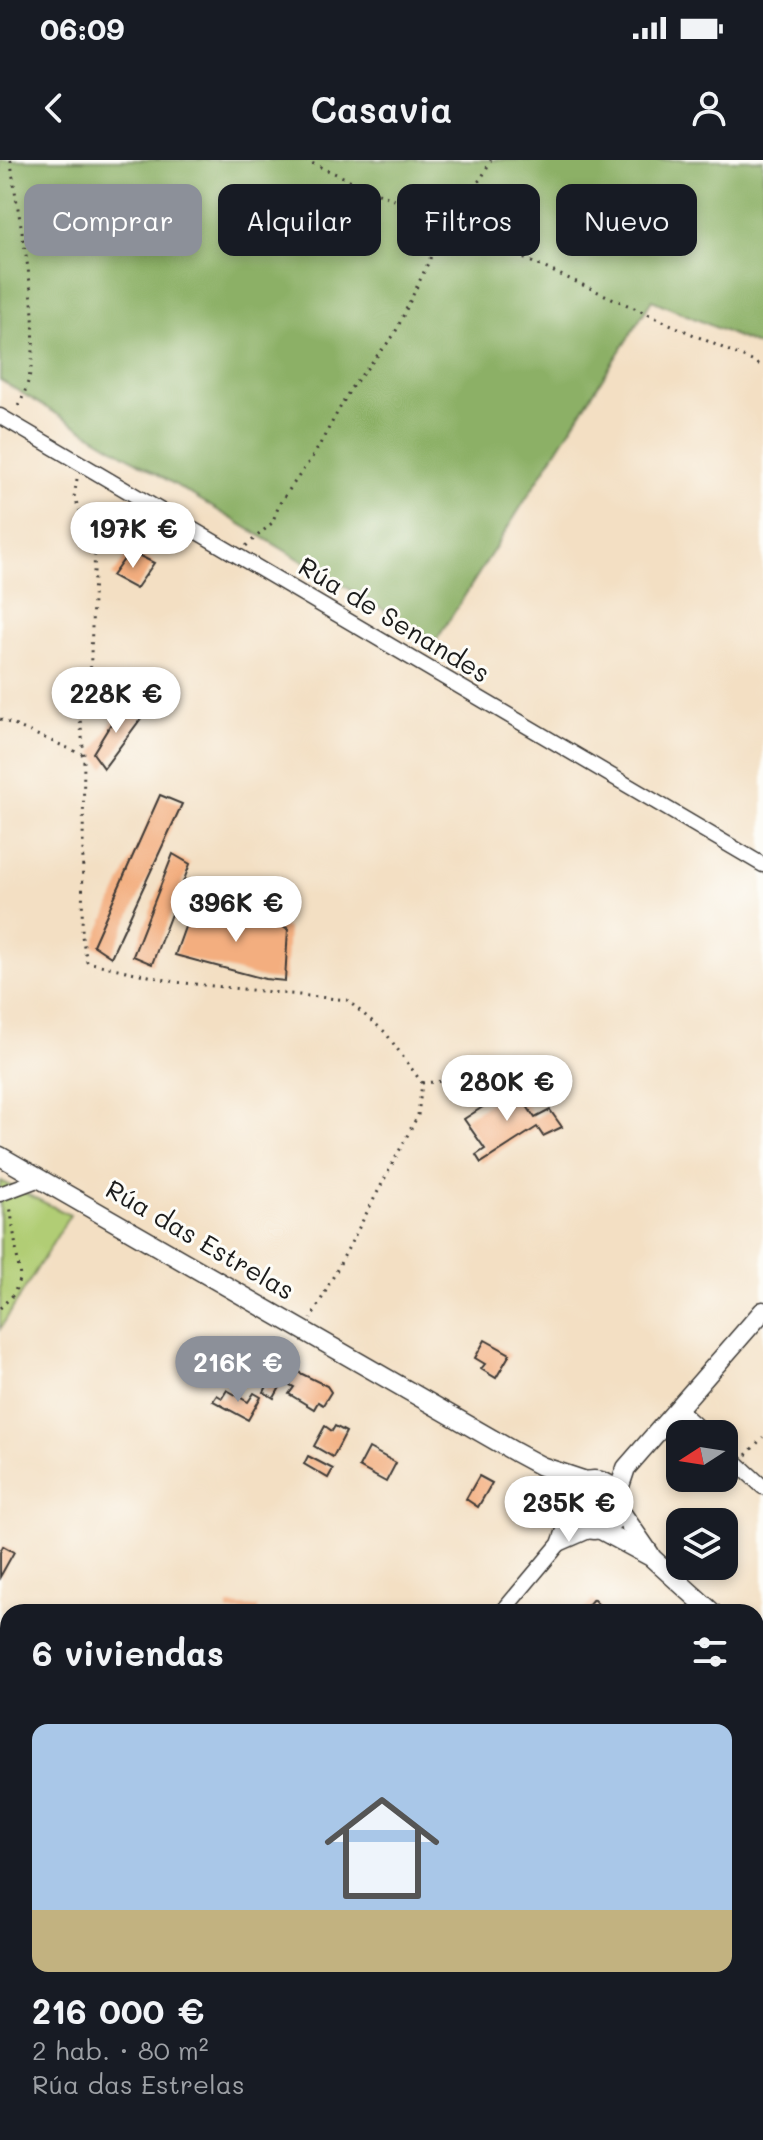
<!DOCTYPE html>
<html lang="es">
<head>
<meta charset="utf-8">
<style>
  body { margin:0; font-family:Mali,sans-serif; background:#242831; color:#f1f3f6; height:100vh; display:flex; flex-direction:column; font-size:30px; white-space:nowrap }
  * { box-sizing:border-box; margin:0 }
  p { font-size:26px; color:#9ea1a6 }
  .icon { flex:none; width:44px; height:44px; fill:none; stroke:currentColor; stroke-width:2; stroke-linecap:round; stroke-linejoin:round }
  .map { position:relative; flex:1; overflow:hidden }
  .sheet { position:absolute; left:0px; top:1444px; width:764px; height:536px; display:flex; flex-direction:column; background:#171b24; border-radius:24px 24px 0 0; box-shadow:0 4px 12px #0003 }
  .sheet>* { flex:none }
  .guide { position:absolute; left:24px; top:24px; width:716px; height:72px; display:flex; gap:16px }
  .needle { width:52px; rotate:258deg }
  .controls { position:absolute; left:666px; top:1260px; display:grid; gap:16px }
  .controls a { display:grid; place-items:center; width:72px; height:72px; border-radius:16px; background:#171b24; box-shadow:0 4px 12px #0003; font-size:40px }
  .price { position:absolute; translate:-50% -68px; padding:0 18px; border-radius:28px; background:#fff; color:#222; font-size:26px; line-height:52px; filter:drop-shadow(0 2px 4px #0008) }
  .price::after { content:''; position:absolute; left:50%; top:48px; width:24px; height:18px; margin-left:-12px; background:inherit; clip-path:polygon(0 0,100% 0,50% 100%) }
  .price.active { background:#8c9099; color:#fff }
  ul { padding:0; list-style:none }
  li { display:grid; align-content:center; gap:16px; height:424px; padding:0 32px }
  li+li { border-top:2px solid #363941 }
  li span { display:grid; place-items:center; height:248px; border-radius:16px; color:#555 }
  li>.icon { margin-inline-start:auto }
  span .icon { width:144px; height:144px; fill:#fffc; stroke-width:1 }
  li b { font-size:34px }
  h2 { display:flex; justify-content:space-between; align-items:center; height:96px; padding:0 32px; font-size:34px }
  .pill { padding:0 28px; border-radius:16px; background:#171b24; box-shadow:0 4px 12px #0003; font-size:28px; line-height:72px }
  .pill.active { background:#8c9099; color:#fff }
  .status { display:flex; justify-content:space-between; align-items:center; height:56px; padding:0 40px; background:#171b24; direction:ltr }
  .status svg { height:22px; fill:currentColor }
  header { display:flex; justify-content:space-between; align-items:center; height:104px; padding:0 32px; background:#171b24; font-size:36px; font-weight:600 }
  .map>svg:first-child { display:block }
  .green { fill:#b1cd74; stroke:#667448; stroke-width:2 }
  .forest { fill:#8cb066; stroke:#546641; stroke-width:2 }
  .building { fill:#f3ae7f }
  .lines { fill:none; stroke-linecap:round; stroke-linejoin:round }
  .minor-casing { stroke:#3c3935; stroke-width:17 }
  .tertiary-casing { stroke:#3c3935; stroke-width:21 }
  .path { stroke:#3c3935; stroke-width:3; stroke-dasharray:2 6; stroke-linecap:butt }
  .minor { stroke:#fff; stroke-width:14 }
  .tertiary { stroke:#fff; stroke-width:18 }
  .labels { text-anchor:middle; stroke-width:6; stroke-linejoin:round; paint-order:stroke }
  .street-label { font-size:26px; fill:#1c1c1c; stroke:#fdfcf7 }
</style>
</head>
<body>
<div class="status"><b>06:09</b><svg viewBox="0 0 49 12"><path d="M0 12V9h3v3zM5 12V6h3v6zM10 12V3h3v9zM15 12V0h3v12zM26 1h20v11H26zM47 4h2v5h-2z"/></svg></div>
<header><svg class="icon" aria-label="back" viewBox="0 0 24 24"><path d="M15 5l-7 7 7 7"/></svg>Casavia<svg class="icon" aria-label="person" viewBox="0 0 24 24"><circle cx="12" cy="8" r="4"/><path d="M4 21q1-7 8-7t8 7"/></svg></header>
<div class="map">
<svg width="763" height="1980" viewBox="0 0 763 1980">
  <rect width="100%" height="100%" fill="#fdfcf7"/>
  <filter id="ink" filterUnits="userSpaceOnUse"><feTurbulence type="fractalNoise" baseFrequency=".0125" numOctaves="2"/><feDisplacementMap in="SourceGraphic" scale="16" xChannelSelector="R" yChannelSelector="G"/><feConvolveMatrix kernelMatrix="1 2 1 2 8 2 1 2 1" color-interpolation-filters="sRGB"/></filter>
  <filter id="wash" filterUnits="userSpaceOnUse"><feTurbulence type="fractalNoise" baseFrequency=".006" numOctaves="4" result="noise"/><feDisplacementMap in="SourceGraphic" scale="32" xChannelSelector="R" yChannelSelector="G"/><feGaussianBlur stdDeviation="1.8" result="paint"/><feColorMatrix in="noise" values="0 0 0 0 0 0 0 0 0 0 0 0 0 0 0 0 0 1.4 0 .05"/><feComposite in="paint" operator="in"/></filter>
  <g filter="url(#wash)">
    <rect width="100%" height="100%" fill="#f3dfc3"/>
    <g class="green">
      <polygon points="0,1021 70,1055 0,1169"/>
      <circle cx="591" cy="1345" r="17"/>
    </g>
    <polygon class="forest" points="0,0 763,0 763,188 652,140 436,481 0,220"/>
    <g id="blocks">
      <g class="building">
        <polygon points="130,391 154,403 136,429 112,416"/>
        <polygon points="123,544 142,557 104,608 93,593"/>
        <polygon points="160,635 182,644 111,797 93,785"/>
        <polygon points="173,694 190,704 152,804 133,796"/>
        <polygon points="210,747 288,768 285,821 265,819 175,795 189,756 205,760"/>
        <polygon points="514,927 535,958 550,950 562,967 543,976 537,967 481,1003 476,995 485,989 464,959"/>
        <polygon points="485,1180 510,1194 496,1218 481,1209 485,1204 475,1198"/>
        <polygon points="282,1207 289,1211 274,1238 264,1232 273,1214 277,1216"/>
        <polygon points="296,1211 327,1226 331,1232 323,1245 318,1242 314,1249 289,1234 294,1227 288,1224"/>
        <polygon points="227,1230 248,1242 254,1233 261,1237 248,1260 213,1241 217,1235 222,1238"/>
        <polygon points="325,1266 332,1271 335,1266 346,1272 333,1297 314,1286"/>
        <polygon points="369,1288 396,1303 386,1322 359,1307"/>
        <polygon points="308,1296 333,1309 328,1318 304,1304"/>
        <polygon points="479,1316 492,1323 478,1347 466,1339"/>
        <polygon points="3,1386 14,1392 0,1417 0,1392"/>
        <polygon points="593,1439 603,1449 603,1452 582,1452"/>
        <polygon points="228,1445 258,1447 258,1452 228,1452"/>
        <polygon points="82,1972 130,1972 132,1974 127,1980 76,1980"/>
        <polygon points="234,1972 262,1972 257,1980 242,1980"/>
      </g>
    </g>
  </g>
  <g filter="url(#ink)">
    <use href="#blocks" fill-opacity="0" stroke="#3c3935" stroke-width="2"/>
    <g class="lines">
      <g class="minor-casing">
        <g id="minor">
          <polyline points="0,256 763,705"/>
          <polyline points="0,1034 40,1019"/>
          <polyline points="677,1248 705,1274"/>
          <polyline points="724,1291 763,1327"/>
          <polyline points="559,1384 591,1370"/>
          <polyline points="502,1452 559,1384 570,1353"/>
          <polyline points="0,1802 8,1808"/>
          <polyline points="674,1972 682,1980"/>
          <polyline points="36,1980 42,1972"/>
        </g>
      </g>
      <g class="tertiary-casing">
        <g id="tertiary">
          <polyline points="0,996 515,1292 541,1306 586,1321"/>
          <circle cx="594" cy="1345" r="25"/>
          <polyline points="617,1335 626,1308 763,1151"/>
          <polyline points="619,1349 650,1394"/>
          <polyline points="599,1369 651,1397 712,1452"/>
          <polyline points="756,1492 763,1499"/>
        </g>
      </g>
      <g class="path">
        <path d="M11 0C17 68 56 191 15 251"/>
        <polyline points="305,0 763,206"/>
        <polyline points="77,319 74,337 95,385 90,522 80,559 84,595 82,776 87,802 175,822 347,840 385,872 422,923 418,955 311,1159"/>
        <polyline points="246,386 272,363 280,343 315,293 351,228 394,175 430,99 438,58 481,19 491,0"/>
        <polyline points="0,559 84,595"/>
        <polyline points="422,923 514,915 530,927"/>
        <polyline points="0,1148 14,1134 20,1117 10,1045"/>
        <polyline points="746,1295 763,1277"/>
        <polyline points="756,1516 763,1522"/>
        <polyline points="183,1980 184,1972"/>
      </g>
      <use href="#minor" class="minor"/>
      <use href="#tertiary" class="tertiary"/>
    </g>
  </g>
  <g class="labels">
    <g class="street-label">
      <text transform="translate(394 460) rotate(31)" y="9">Rúa de Senandes</text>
      <text transform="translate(200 1080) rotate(30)" y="9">Rúa das Estrelas</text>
    </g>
  </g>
</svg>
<div class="controls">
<a><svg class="needle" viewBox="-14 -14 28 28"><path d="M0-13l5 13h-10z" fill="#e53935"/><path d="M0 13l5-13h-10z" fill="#9ea1a6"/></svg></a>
<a><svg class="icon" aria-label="layers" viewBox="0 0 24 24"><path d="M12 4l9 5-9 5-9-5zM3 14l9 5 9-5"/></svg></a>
</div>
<b class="price" style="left:133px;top:410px">197K €</b>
<b class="price" style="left:116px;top:575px">228K €</b>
<b class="price" style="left:236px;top:784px">396K €</b>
<b class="price" style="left:507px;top:963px">280K €</b>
<b class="price active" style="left:238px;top:1244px">216K €</b>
<b class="price" style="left:569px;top:1384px">235K €</b>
<div class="guide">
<a class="pill active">Comprar</a>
<a class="pill">Alquilar</a>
<a class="pill">Filtros</a>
<a class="pill">Nuevo</a>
</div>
<section class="sheet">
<h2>6 viviendas<svg class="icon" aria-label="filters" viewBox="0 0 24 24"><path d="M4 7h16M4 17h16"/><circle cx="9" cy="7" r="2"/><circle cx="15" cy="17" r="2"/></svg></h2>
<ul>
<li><span style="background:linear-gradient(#a9c7e8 75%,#c2b280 0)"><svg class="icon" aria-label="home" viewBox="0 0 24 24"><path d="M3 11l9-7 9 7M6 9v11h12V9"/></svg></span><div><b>216 000 €</b><p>2 hab. · 80 m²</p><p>Rúa das Estrelas</p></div></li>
</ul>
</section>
</div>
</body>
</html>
